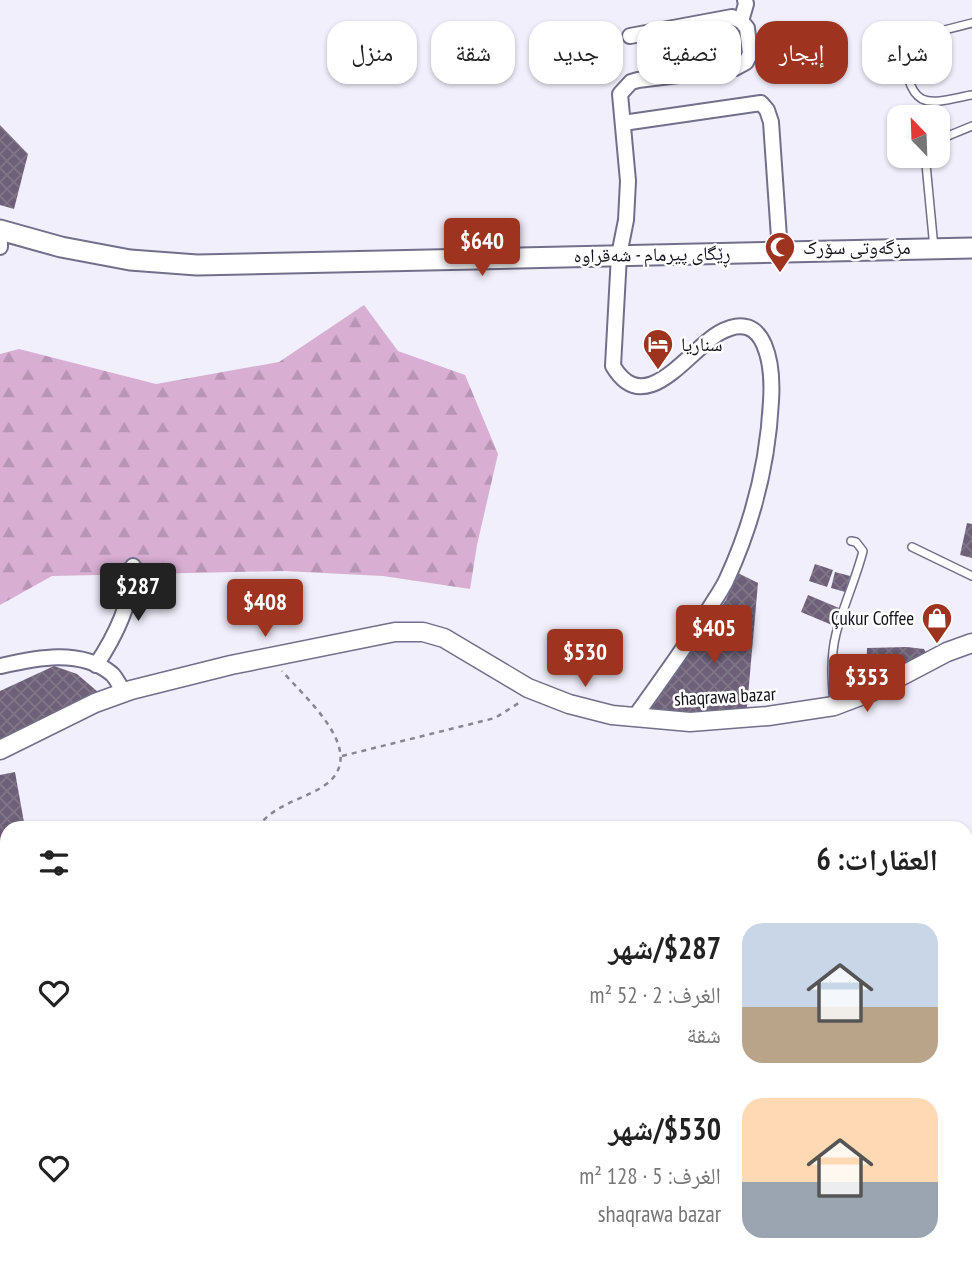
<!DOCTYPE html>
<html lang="ar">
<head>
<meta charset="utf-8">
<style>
  body { margin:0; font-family:"PT Sans Narrow","Noto Naskh Arabic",sans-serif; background:#f2f2f2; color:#222; direction:rtl; height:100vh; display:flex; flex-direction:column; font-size:26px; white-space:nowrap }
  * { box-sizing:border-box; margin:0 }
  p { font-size:23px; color:#767676 }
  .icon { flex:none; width:38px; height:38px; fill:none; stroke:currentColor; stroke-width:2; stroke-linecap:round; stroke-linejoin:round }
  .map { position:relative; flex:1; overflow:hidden; direction:ltr }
  .side { position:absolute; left:0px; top:821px; width:973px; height:450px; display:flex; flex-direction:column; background:#fff; border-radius:21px 21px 0 0; box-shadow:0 2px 5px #0004; direction:rtl }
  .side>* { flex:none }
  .top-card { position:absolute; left:21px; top:21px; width:931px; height:63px; direction:rtl; display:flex; gap:14px }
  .needle { width:46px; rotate:337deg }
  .buttons { position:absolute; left:887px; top:105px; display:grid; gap:14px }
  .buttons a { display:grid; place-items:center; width:63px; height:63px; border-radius:14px; background:#fff; box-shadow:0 2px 5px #0004; font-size:35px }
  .price { position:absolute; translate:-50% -60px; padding:0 16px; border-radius:7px; background:#9e341f; color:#fff; font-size:23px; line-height:46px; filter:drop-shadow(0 2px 4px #0008) }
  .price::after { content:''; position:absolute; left:50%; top:42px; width:21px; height:16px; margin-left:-10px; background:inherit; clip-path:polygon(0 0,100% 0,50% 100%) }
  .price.active { background:#222; color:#fff }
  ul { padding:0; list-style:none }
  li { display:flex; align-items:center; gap:21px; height:175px; padding:0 35px }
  li span { display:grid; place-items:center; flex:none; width:196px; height:140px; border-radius:21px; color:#555 }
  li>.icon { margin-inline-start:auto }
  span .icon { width:84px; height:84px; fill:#fffc; stroke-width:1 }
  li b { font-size:30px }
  h2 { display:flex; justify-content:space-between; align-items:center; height:84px; padding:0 35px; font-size:30px }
  .pill { padding:0 24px; border-radius:21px; background:#fff; box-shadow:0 2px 5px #0004; font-size:24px; line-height:63px }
  .pill.active { background:#9e341f; color:#fff }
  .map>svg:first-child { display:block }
  .forest { fill:url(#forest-firs) }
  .building { fill:url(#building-cross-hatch) }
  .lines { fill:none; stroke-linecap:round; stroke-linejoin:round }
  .service-casing { stroke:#716f89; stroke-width:10 }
  .minor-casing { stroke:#716f89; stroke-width:18 }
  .tertiary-casing { stroke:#716f89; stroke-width:21 }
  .secondary-casing { stroke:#716f89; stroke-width:23 }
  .path { stroke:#888691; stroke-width:2.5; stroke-dasharray:5 5; stroke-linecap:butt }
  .service { stroke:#fff; stroke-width:7 }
  .minor { stroke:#fff; stroke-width:14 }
  .tertiary { stroke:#fff; stroke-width:18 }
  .secondary { stroke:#fff; stroke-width:19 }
  .labels { text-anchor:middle; stroke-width:5; stroke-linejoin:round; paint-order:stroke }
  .poi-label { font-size:19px; fill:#12101a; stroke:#fefefe; text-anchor:start }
  .street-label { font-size:19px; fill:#12101a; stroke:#fefefe }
</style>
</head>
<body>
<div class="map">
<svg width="972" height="1269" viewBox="0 0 972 1269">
  <defs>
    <pattern id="forest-firs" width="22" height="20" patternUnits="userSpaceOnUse" patternTransform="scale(1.75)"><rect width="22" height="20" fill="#d8aed2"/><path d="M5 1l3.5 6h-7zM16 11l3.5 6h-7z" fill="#b895b4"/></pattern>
    <pattern id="building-cross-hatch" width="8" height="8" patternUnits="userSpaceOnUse" patternTransform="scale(1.75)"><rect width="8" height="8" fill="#6d6078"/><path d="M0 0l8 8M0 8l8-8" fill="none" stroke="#807688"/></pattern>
  </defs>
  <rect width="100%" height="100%" fill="#f0effb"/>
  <polygon class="forest" points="364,305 398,351 465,375 498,454 477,545 470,589 383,576 284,571 52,576 0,605 0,354 19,349 156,384 279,362"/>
  <g class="building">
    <polygon points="0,125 28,154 14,209 0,205"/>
    <polygon points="967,523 972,524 972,558 960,555"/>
    <polygon points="815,564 833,570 827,587 809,581"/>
    <polygon points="835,572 850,576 845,592 831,588"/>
    <polygon points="738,573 758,583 746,718 634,718 697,643 726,600"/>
    <polygon points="808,595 839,608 832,625 801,612"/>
    <polygon points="907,647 924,649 926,653 876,681 866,684 867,648"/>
    <polygon points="54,666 77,674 98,692 0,739 0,691"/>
    <polygon points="15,772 25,828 7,828 7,848 0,849 0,775"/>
  </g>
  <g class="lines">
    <g class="service-casing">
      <g id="service">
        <path d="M972 23 913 38C911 43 907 48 906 53 904 67 909 92 922 99 935 105 958 97 972 95"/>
        <polyline points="938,140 972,126"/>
        <polyline points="927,156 926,164 934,248"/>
        <polyline points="912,547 972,576"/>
        <path d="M834 705C832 681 830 658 836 634 843 606 856 579 863 551L856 542 851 541"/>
        <polyline points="966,1027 972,1032"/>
      </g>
    </g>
    <g class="minor-casing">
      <g id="minor">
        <polyline points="741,21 746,4 745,0"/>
        <path d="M630 36 732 17 741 21 747 28 750 54 746 62 735 68 638 80 631 82 620 94 628 181 626 220 619 255 613 366C645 420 688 351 719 333 768 305 773 370 771 401 768 462 752 525 726 581 720 593 711 605 704 617 682 652 658 684 634 718"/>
        <polyline points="623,123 761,103 767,110 771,122 780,252"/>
        <polyline points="0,243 0,247"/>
        <path d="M96 665C115 637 133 600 133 566"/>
        <path d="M1 666C35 658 81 648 112 674 117 679 120 687 124 692"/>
        <polyline points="0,976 7,987"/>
        <polyline points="0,1168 7,1168"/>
        <polyline points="966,1176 972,1171"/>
        <polyline points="365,1264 372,1269"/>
        <polyline points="936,1264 936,1269"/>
        <polyline points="431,1269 433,1264"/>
        <polyline points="554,1269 556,1264"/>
      </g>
    </g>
    <g class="tertiary-casing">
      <polyline id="tertiary" points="0,750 95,703 131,690 231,665 395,632 423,632 444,638 528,688 569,704 612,715 690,722 768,716 834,706 871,692 947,652 972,643"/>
    </g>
    <g class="secondary-casing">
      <polyline id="secondary" points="0,230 61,247 130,260 197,265 972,248"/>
    </g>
    <g class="path">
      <polyline points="342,756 495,718 522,701"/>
      <path d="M257 828C272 807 294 802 315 791 378 760 308 701 282 671"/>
      <polyline points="136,1269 138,1264"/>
    </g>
    <use href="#service" class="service"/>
    <use href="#minor" class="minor"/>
    <use href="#tertiary" class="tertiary"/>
    <use href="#secondary" class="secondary"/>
  </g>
  <defs>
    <g id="mosque-pin" transform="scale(1.575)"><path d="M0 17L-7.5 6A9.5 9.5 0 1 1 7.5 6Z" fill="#9e341f" stroke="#fefefe"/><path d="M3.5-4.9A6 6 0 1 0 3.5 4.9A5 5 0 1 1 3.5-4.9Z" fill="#fff"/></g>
    <g id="hotel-pin" transform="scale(1.575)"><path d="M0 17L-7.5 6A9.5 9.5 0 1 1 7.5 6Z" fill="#9e341f" stroke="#fefefe"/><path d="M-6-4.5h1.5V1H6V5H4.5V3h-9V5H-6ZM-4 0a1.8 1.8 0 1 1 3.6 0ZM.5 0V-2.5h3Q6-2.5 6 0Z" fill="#fff"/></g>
    <g id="shop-pin" transform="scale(1.575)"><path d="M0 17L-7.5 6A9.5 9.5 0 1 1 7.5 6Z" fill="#9e341f" stroke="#fefefe"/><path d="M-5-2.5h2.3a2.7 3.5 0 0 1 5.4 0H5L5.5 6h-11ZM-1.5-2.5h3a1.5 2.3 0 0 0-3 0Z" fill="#fff"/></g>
  </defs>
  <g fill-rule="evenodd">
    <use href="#mosque-pin" x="780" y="247"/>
    <use href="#hotel-pin" x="658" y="344"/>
    <use href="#shop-pin" x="937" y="618"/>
  </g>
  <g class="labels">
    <g class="poi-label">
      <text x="803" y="254">مزگەوتی سۆرک</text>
      <text x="681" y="351">سناريا</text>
      <text x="914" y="625" text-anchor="end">Çukur Coffee</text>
    </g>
    <g class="street-label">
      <text transform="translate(652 254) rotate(-1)" y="7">ڕێگای پیرمام - شەقراوە</text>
      <text transform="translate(725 696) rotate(-3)" y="7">shaqrawa bazar</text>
    </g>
  </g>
</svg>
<div class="buttons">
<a><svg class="needle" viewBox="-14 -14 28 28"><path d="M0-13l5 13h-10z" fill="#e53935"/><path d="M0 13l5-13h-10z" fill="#767676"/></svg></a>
</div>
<b class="price" style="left:482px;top:278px">$640</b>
<b class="price active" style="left:138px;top:623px">$287</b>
<b class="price" style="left:265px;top:639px">$408</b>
<b class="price" style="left:714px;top:665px">$405</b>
<b class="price" style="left:585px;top:689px">$530</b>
<b class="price" style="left:867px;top:714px">$353</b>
<div class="top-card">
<a class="pill">شراء</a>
<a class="pill active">إيجار</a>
<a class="pill">تصفية</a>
<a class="pill">جديد</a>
<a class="pill">شقة</a>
<a class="pill">منزل</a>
</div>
<section class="side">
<h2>العقارات: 6<svg class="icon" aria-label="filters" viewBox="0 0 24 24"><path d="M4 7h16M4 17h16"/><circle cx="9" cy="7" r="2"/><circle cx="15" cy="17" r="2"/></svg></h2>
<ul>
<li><span style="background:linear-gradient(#c9d6e8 60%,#b9a48a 0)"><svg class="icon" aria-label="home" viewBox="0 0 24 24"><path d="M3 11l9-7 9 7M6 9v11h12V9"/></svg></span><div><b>$287/شهر</b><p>الغرف: 2 · 52 m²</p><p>شقة</p></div><svg class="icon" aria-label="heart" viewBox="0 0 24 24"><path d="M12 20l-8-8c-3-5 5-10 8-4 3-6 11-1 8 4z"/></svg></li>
<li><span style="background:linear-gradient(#ffd9b3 60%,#9aa5b1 0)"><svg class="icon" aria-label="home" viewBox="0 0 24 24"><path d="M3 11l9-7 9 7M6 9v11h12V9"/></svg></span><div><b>$530/شهر</b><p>الغرف: 5 · 128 m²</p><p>shaqrawa bazar</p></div><svg class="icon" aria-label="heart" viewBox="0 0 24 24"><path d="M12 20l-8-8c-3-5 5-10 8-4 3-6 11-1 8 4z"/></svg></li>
</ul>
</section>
</div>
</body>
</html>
